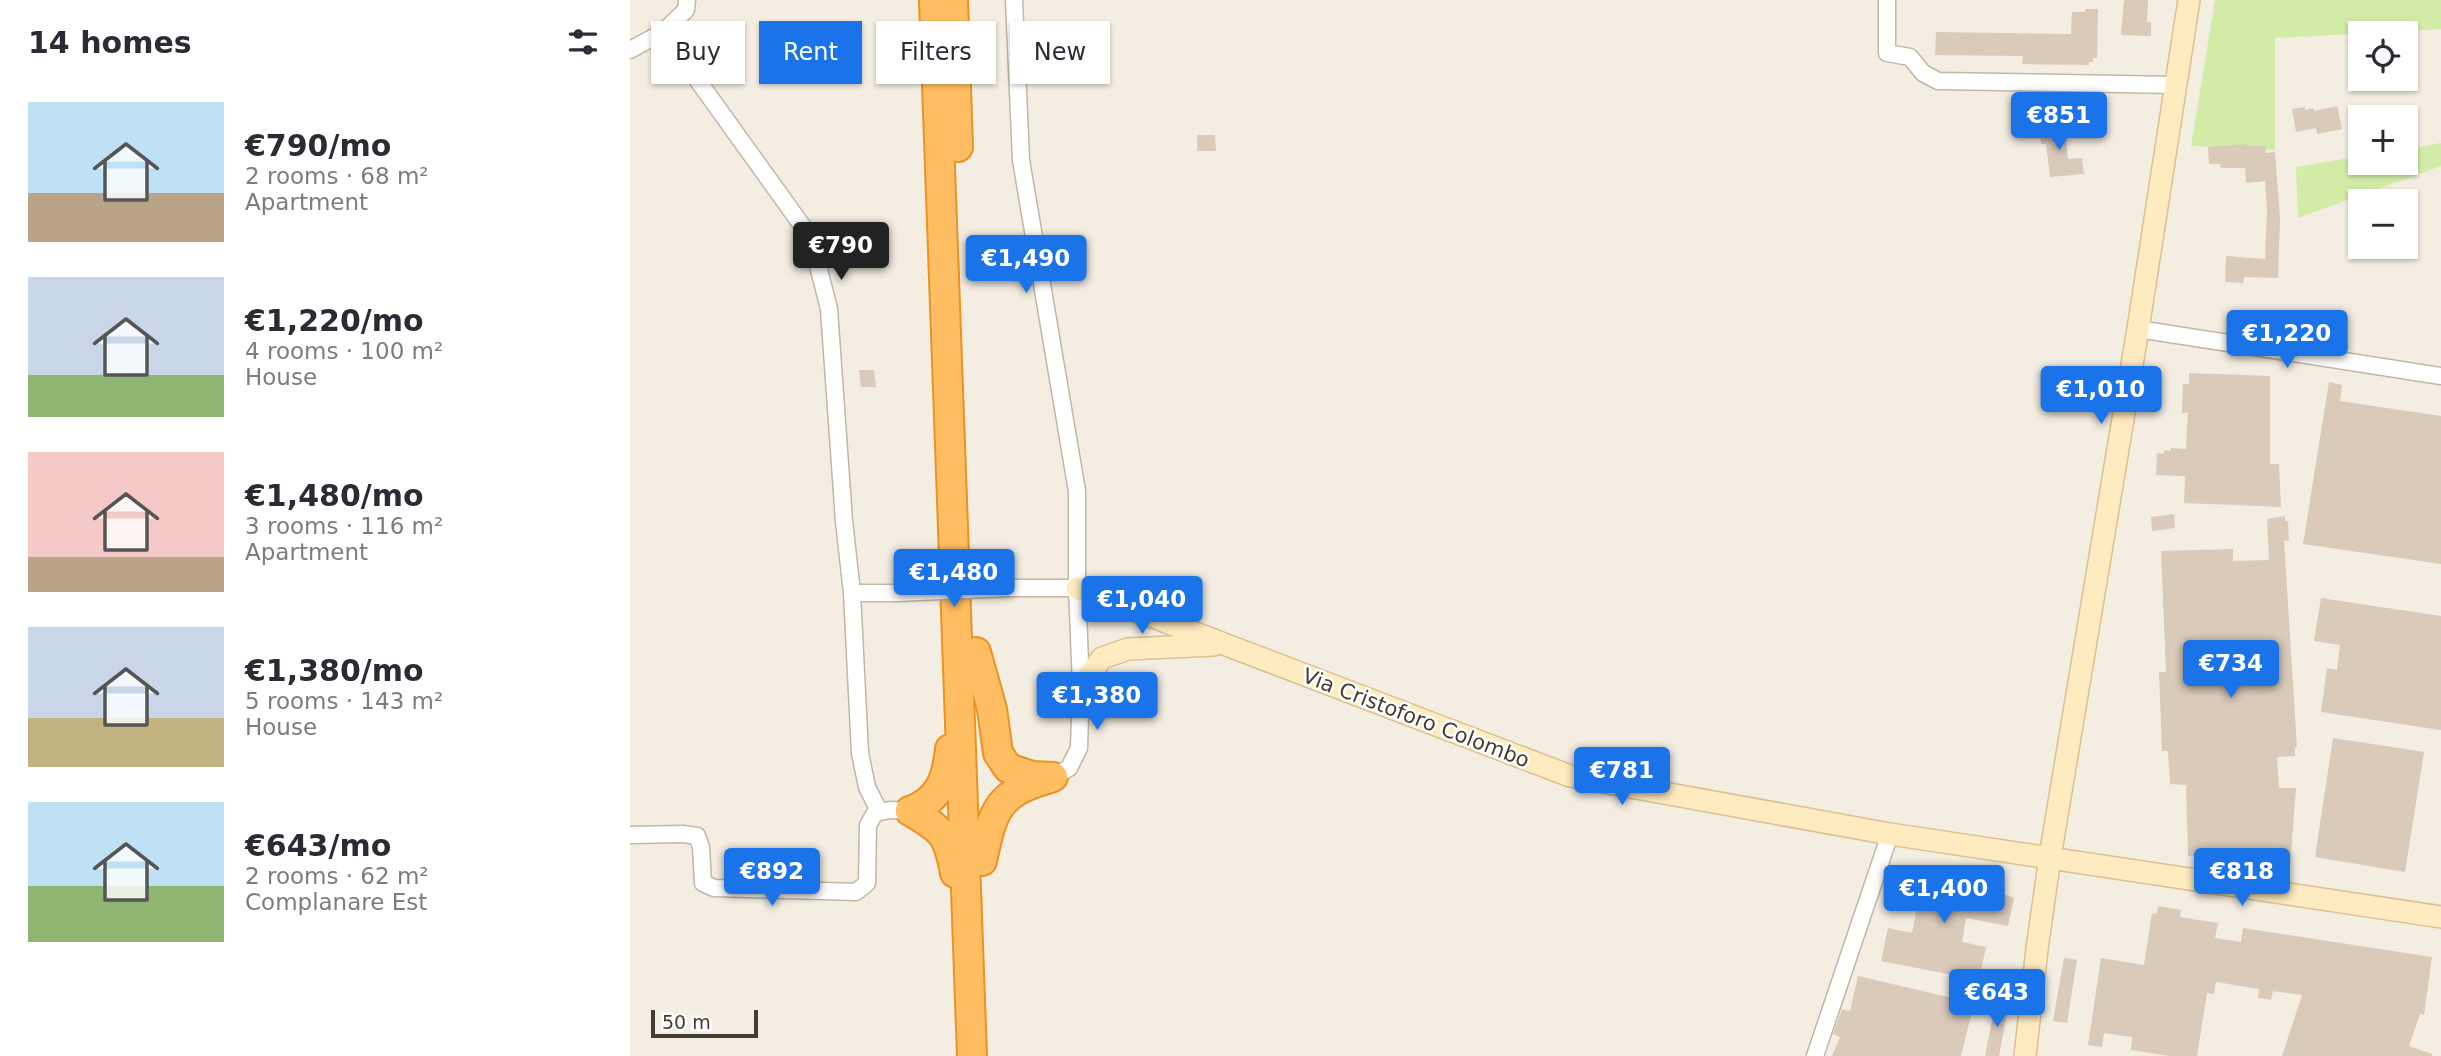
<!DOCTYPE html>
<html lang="en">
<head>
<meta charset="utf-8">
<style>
  body { margin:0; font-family:"DejaVu Sans",sans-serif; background:#f2f2f3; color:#2b2b33; height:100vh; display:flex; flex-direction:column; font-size:26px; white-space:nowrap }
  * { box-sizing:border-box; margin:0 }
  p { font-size:23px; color:#7c7c81 }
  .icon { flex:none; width:38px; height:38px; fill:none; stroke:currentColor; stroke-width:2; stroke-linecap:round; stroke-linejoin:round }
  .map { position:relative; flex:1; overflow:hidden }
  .drawer { display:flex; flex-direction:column; background:#fff; width:630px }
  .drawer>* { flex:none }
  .guide { position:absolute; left:21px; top:21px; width:665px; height:63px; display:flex; gap:14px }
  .controls { position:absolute; left:1718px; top:21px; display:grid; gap:14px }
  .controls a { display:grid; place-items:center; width:70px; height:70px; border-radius:0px; background:#fff; box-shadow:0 2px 5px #0004; font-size:35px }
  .scale { position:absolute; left:21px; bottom:18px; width:107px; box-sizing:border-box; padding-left:7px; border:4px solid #453c32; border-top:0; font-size:19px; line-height:24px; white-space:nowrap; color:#453c32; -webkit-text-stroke:5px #fff; paint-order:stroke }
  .price { position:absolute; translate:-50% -60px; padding:0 16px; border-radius:7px; background:#1a73e8; color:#fff; font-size:23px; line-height:46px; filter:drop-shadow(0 2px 4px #0008) }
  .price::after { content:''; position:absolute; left:50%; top:42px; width:21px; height:16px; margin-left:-10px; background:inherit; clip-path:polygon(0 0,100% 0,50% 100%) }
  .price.active { background:#222; color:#fff }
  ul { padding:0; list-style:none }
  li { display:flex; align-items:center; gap:21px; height:175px; padding:0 28px }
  li span { display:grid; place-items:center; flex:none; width:196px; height:140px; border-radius:0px; color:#555 }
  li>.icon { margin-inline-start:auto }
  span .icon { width:84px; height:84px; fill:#fffc; stroke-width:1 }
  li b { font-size:30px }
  h2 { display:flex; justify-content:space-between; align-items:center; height:84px; padding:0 28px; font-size:30px }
  .chip { padding:0 24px; border-radius:0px; background:#fff; box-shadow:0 2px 5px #0004; font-size:24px; line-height:63px }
  .chip.active { background:#1a73e8; color:#fff }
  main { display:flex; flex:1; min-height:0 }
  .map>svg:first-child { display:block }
  .green { fill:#d2eca7 }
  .building { fill:#d9caba }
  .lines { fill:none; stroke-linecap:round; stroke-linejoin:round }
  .street-casing { stroke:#c2b6a7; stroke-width:19 }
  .secondary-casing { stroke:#dac18f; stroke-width:24 }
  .highway-casing { stroke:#eb9224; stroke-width:32 }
  .street { stroke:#fff; stroke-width:16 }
  .secondary { stroke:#ffebc0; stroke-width:21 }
  .highway { stroke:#ffbe61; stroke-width:28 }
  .street-bridge-casing { stroke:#c2b6a7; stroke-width:19; stroke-linecap:butt }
  .street-bridge { stroke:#fff; stroke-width:16 }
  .labels { text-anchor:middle; stroke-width:5; stroke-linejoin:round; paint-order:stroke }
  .street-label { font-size:21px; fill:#453c32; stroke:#fff }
</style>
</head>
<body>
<main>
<section class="drawer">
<h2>14 homes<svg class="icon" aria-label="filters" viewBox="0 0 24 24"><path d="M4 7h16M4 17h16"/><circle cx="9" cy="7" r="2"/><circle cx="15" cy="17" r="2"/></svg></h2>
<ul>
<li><span style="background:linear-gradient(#bfe0f5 65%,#b9a48a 0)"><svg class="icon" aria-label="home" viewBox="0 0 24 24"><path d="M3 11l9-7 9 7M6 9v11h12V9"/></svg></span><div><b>€790/mo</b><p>2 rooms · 68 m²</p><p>Apartment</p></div></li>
<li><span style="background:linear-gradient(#c9d6e8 70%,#8fb573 0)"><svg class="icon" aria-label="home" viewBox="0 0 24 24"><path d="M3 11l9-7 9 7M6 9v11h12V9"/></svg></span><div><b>€1,220/mo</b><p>4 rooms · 100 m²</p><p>House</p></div></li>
<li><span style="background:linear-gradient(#f6c9c9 75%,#b9a48a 0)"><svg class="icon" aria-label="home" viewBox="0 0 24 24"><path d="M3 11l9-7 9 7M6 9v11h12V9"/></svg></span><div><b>€1,480/mo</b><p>3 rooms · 116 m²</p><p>Apartment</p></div></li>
<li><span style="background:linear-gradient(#c9d6e8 65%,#c2b280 0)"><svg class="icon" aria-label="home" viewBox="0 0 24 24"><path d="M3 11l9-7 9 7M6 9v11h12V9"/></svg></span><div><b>€1,380/mo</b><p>5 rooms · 143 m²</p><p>House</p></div></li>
<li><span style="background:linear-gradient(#bfe0f5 60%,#8fb573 0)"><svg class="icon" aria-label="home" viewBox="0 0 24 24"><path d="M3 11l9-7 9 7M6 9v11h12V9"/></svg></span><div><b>€643/mo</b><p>2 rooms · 62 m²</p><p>Complanare Est</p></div></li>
</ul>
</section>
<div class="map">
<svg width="1811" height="1056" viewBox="0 0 1811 1056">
  <rect width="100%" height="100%" fill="#f3ede2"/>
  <g class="green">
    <polygon points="1585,0 1811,0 1811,29 1645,38 1645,150 1561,146"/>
    <polygon points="1811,143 1811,166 1668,218 1666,167 1731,156 1731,163 1776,163 1776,149"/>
  </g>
  <g class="building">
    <polygon points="1494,0 1518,0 1517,22 1521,22 1521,36 1491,35"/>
    <polygon points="1455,9 1468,9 1467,58 1463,58 1463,62 1459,62 1459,65 1392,64 1393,56 1305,55 1306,32 1441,34 1442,12 1455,12"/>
    <polygon points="1707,106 1712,129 1687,134 1686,128 1666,132 1662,109 1675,107 1675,110 1684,108 1684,111"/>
    <polygon points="1434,124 1438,159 1452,158 1454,174 1420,177 1416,144 1411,144 1410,126"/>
    <polygon points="567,135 585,135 586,151 567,151"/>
    <polygon points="1617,144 1617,146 1635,146 1636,153 1645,152 1650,218 1648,278 1614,277 1613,283 1595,282 1596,256 1635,259 1637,211 1635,181 1616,183 1615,168 1591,168 1590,164 1579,164 1578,147"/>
    <polygon points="229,370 244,370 246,387 231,387"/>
    <polygon points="1559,373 1640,376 1640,464 1649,464 1651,507 1554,503 1555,476 1526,475 1527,453 1534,454 1534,450 1541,451 1541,448 1556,449 1558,413 1552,413 1553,384 1559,384"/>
    <polygon points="1699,382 1712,385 1710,401 1811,416 1811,564 1673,544"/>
    <polygon points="1544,514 1545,528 1522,531 1521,517"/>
    <polygon points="1655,516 1655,521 1658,521 1659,541 1654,541 1667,747 1665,747 1665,756 1647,757 1649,788 1666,788 1659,879 1622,874 1626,856 1601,857 1601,854 1558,856 1556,785 1540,784 1538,751 1532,751 1529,672 1536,672 1531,551 1603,549 1603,561 1639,560 1637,519"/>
    <polygon points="1691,598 1811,616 1811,730 1691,712 1697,668 1707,670 1710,645 1684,641"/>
    <polygon points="1703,738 1794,752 1775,872 1685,857"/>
    <polygon points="1272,874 1328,879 1384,898 1378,926 1336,918 1332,942 1356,947 1349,980 1251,961 1258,928 1282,933 1287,908 1267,904"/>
    <polygon points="1528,906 1551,910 1550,917 1588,923 1585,938 1611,942 1613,928 1802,957 1794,1015 1790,1014 1779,1046 1802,1054 1802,1056 1652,1056 1672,995 1643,991 1641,1000 1628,998 1629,989 1586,982 1584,994 1577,993 1567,1056 1540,1056 1501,1050 1502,1037 1474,1033 1472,1047 1458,1045 1471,958 1514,965 1522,913 1527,914"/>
    <polygon points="1434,958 1447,960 1437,1023 1423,1021"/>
    <polygon points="1228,976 1344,1003 1331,1056 1202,1056 1210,1037 1203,1034 1212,1009 1220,1011"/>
    <polygon points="1366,1001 1379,1003 1369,1056 1355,1056"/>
  </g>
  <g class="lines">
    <g class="street-casing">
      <g id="street">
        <polyline points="384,0 391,160 447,491 447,588 451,686 449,748 439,768 423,777"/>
        <polyline points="1257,0 1257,53 1280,57 1293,73 1308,81 1546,85"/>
        <polyline points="33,32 181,238 199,309 214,521 222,593 230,753 237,787 246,805 251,811"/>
        <polyline points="0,50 33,32 56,10 57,0"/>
        <polyline points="1508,329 1811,376"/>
        <polyline points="380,588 447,588"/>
        <polyline points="222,593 267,593"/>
        <polyline points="0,835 53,834 67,836 71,847 73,883 84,888 226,892 237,883 238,825 245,813 260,810 280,811"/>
        <polyline points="1185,1056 1260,834"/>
      </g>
    </g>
    <g class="secondary-casing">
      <g id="secondary">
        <polyline points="447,588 940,776 1260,834 1811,917"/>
        <polyline points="451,686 472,658 498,649 584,645"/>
        <polyline points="1395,1056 1407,949 1420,857 1508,329 1559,0"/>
      </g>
    </g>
    <g class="highway-casing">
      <g id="highway">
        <polyline points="304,0 342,1056"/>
        <polyline points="323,0 328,147"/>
        <polyline points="346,652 362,709 368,753 378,768 402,776 423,777"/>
        <path d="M280 811C310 800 317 778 320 749"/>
        <path d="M280 811C314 831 318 835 325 873"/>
        <path d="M352 861C363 810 367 793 420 778"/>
      </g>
    </g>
    <use href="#street" class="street"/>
    <use href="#secondary" class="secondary"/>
    <use href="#highway" class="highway"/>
    <g class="street-bridge-casing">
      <polyline id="street-bridge" points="267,593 380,588"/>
    </g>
    <use href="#street-bridge" class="street-bridge"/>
  </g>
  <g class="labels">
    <g class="street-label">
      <text transform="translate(786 718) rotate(21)" y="7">Via Cristoforo Colombo</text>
    </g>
  </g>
</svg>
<div class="controls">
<a><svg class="icon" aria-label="locate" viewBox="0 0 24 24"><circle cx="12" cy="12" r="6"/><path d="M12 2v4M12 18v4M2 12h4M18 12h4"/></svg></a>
<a>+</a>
<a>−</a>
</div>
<div class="scale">50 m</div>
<b class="price" style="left:1429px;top:152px">€851</b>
<b class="price active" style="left:211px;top:282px">€790</b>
<b class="price" style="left:396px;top:295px">€1,490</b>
<b class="price" style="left:1657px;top:370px">€1,220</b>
<b class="price" style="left:1471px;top:426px">€1,010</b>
<b class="price" style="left:324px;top:609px">€1,480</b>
<b class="price" style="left:512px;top:636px">€1,040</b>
<b class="price" style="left:1601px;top:700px">€734</b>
<b class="price" style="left:467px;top:732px">€1,380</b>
<b class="price" style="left:992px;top:807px">€781</b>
<b class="price" style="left:142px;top:908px">€892</b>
<b class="price" style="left:1612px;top:908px">€818</b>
<b class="price" style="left:1314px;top:925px">€1,400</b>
<b class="price" style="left:1367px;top:1029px">€643</b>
<div class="guide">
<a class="chip">Buy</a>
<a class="chip active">Rent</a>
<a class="chip">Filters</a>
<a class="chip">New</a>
</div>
</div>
</main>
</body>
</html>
